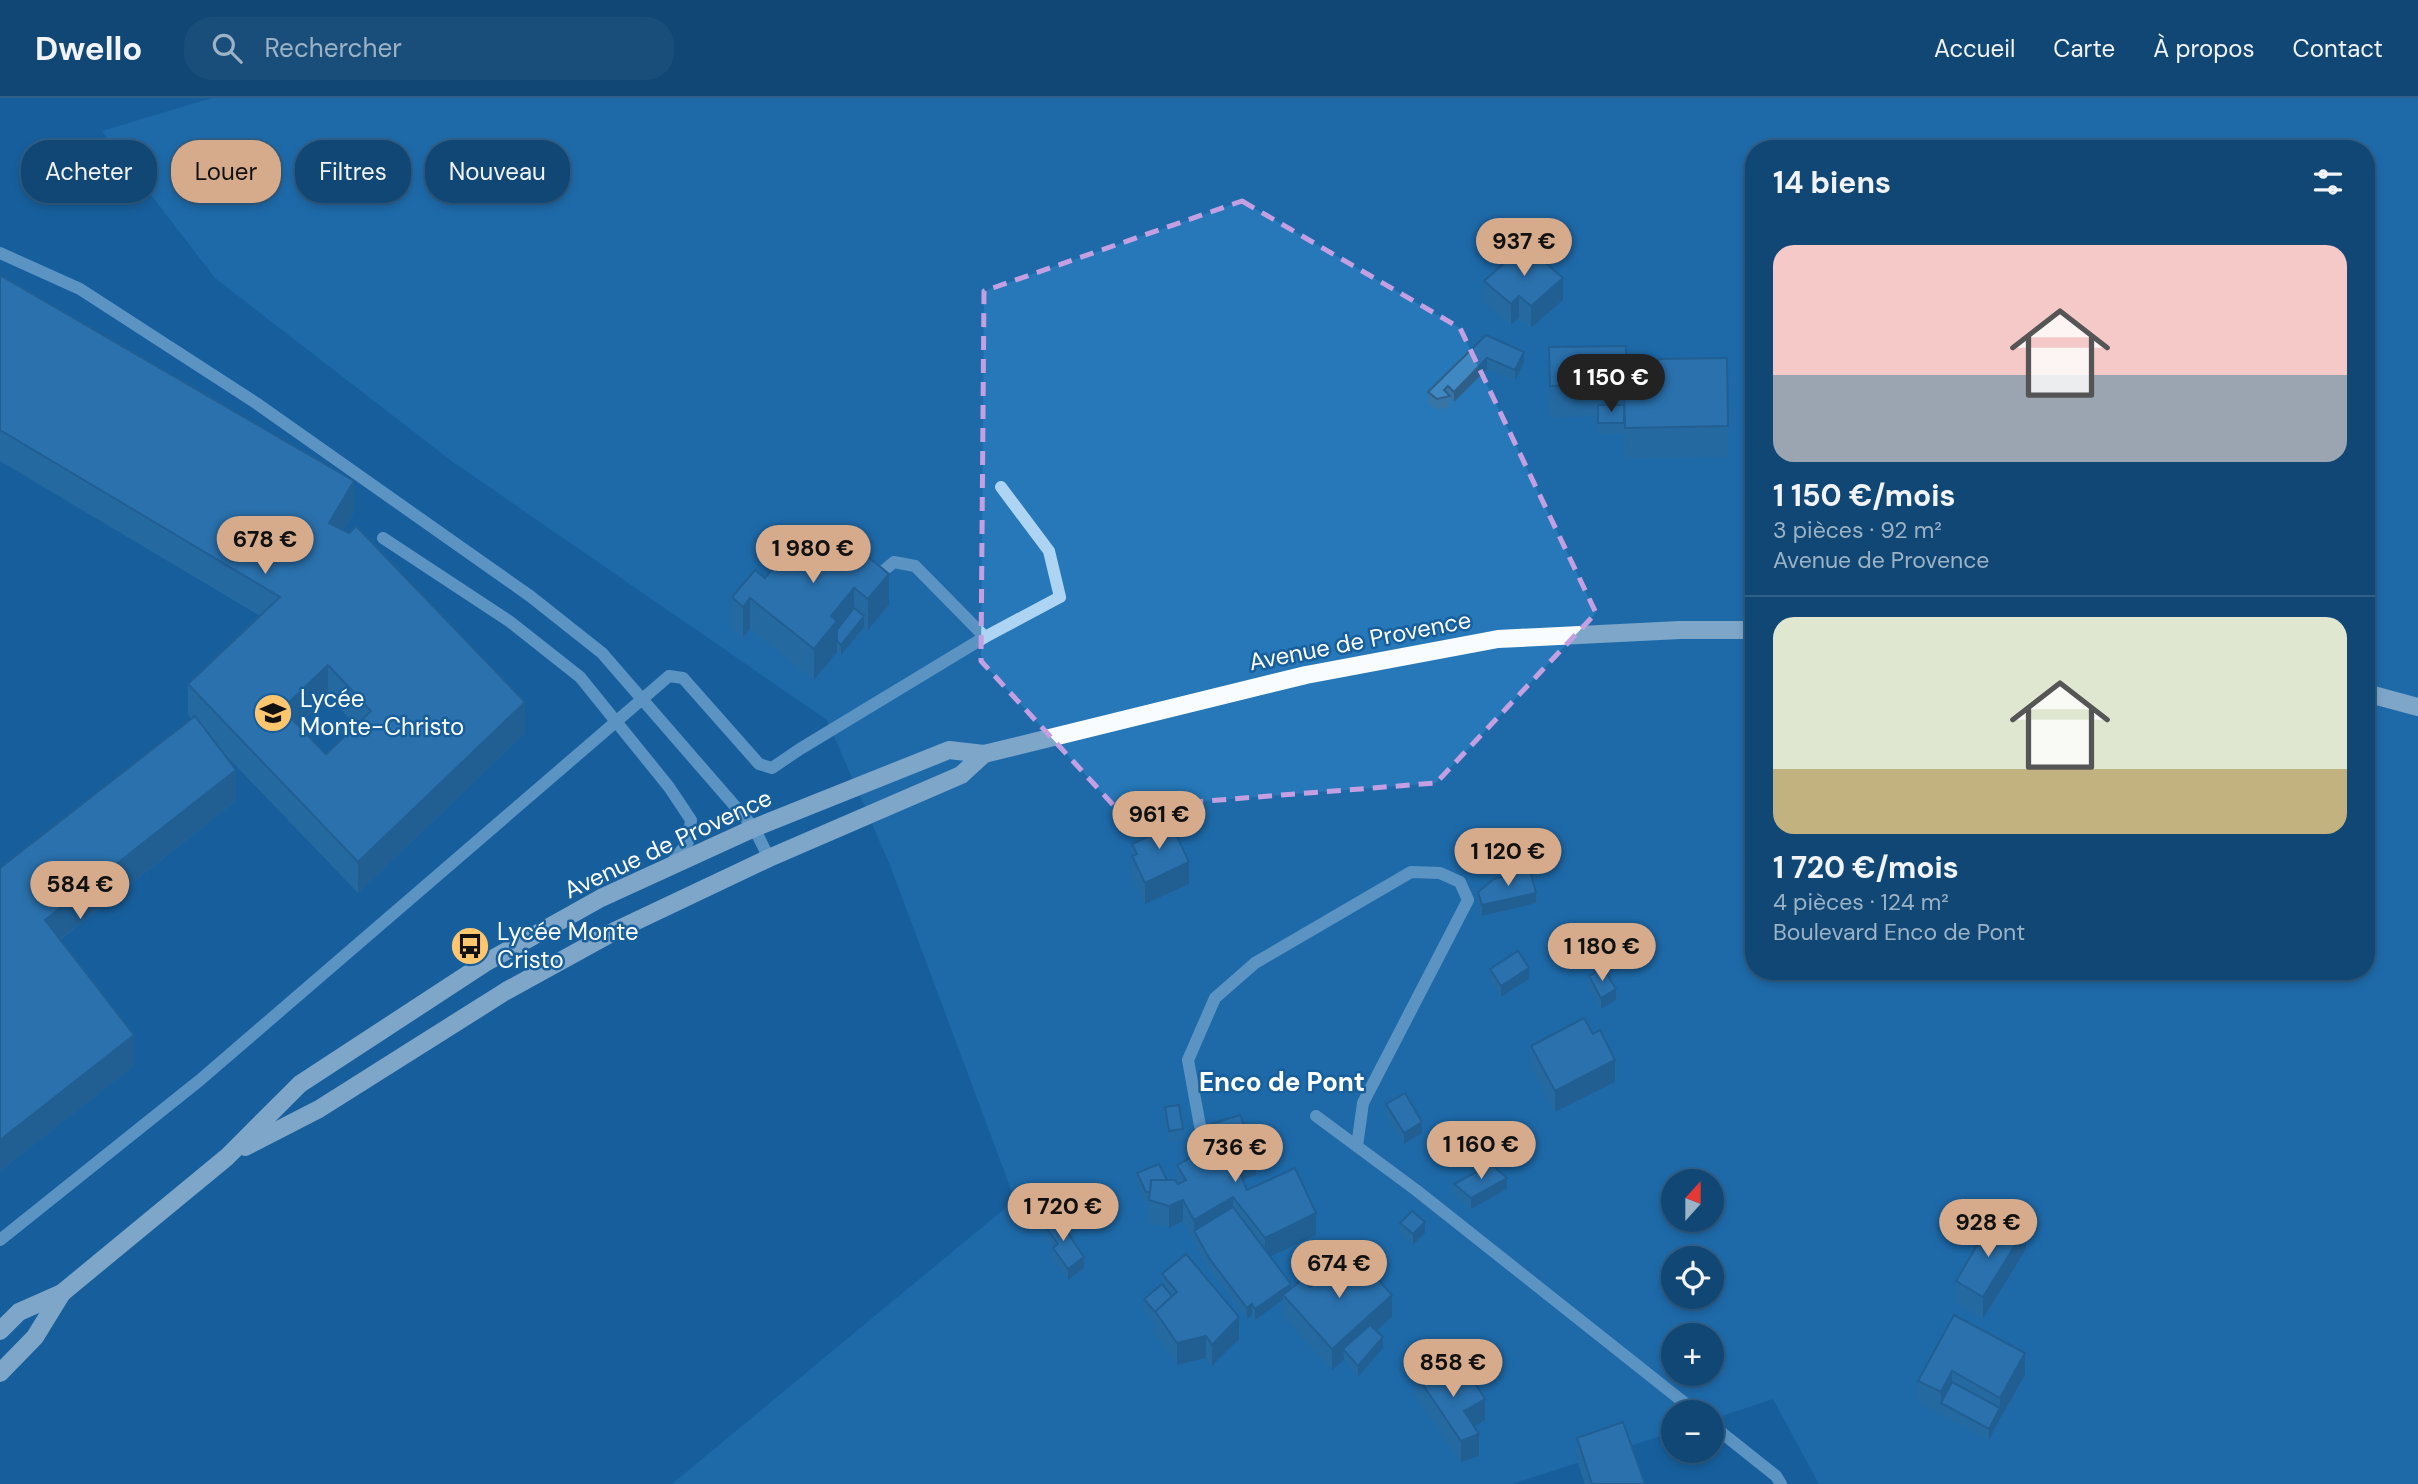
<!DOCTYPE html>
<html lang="fr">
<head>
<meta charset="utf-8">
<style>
  body { margin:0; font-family:"DM Sans",sans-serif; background:#1a4e7a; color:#f1f3f6; height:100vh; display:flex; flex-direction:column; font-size:26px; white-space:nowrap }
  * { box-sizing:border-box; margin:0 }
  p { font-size:23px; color:#9cb2c5 }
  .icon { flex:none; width:38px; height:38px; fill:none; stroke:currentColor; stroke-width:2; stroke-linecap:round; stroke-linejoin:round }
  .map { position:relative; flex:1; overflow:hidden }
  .sheet { position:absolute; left:1745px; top:42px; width:630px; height:840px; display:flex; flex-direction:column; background:#114775; border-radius:28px; box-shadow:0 4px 10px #0003,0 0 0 2px #305f87 }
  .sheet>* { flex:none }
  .banner { position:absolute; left:21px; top:42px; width:665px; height:63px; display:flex; gap:14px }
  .needle { width:46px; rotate:21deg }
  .buttons { position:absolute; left:1661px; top:1071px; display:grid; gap:14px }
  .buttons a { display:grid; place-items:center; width:63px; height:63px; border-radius:50%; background:#114775; box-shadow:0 4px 10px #0003,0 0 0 2px #305f87; font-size:35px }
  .price { position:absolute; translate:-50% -60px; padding:0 16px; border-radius:24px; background:#d6ab8b; color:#111; font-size:23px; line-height:46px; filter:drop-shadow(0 2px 4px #0008) }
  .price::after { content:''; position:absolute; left:50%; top:42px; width:21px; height:16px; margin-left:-10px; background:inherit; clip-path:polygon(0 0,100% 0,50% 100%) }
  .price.current { background:#222; color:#fff }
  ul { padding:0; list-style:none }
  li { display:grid; align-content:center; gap:14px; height:371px; padding:0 28px }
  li+li { border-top:2px solid #305f87 }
  li span { display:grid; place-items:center; height:217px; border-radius:21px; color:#555 }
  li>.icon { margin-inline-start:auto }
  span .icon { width:126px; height:126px; fill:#fffc; stroke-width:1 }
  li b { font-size:30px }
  h2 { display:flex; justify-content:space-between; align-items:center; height:84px; padding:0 28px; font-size:30px }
  .pill { padding:0 24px; border-radius:28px; background:#114775; box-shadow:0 4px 10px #0003,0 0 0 2px #305f87; font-size:24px; line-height:63px }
  .pill.current { background:#d6ab8b; color:#111 }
  header { display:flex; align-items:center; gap:42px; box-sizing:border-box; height:98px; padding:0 35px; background:#114775; border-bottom:2px solid #305f87 }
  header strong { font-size:33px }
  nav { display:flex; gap:38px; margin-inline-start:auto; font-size:24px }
  .search { width:490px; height:63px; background:#1a4e7a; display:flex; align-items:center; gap:18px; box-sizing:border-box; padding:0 24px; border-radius:28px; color:#9cb2c5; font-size:26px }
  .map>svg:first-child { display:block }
  .green { fill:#2678b8; fill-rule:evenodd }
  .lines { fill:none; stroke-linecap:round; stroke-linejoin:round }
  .minor { stroke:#add4f2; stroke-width:12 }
  .major { stroke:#f8fcff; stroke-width:18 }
  .wall { fill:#3775a7; fill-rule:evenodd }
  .shaded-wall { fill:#2d5f88 }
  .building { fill:#4088c2; stroke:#2d5f88; stroke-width:2; fill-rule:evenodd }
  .marked { fill:none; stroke:#c4a0e2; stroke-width:5; stroke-dasharray:14 9; stroke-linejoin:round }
  .labels { text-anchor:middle; stroke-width:5; stroke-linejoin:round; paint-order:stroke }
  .street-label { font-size:24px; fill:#fff; stroke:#175f9c }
  .poi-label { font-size:24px; fill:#fff; stroke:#175f9c; text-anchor:start }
  .neighbourhood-label { font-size:26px; font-weight:bold; fill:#fff; stroke:#175f9c }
</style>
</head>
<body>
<header>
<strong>Dwello</strong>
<div class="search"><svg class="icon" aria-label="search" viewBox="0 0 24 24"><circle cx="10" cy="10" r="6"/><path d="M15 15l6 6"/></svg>Rechercher</div>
<nav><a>Accueil</a><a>Carte</a><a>À propos</a><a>Contact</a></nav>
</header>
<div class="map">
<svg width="2418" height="1386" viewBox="0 0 2418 1386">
  <rect width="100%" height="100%" fill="#175f9c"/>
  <path class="green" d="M212 0H2418V1386H1819L1773 1301 1712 1321V1314H1673V1334L1512 1386H672L1015 1102 890 767 827 622 453 364 215 180 102 33ZM1754 51H2366V873H1754ZM1673 1083H1712V1122H1673ZM1673 1160H1712V1199H1673ZM1673 1237H1712V1276H1673Z"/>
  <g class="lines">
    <g class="minor">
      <polyline points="0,155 80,191 256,305 530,498 602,555 754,730 769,760"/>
      <polyline points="383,440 509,523 580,579 669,689 691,722 688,744 671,766"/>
      <polyline points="876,479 894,464 915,468 985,539"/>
      <polyline points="1316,1018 1416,1092 1696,1314"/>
      <polyline points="1200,1028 1188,962 1215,900 1255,865 1411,774 1440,775 1460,784 1468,802 1363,1005 1357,1048"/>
      <polyline points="0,1142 200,982 669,578 683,580 759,666 772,670 800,651 985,539 1060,499 1049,453 1001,389"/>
      <polyline points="1712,1327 1776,1378 1781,1386"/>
    </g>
    <g class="major">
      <polyline points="2366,595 2418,609"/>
      <polyline points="245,1049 319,1011 506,893 615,833 769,760 961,677 984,656"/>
      <polyline points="0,1233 19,1214 62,1195 227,1059 300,986 485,865 601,800 754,730 949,652 984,656 1306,577 1498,541 1680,532 1754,532"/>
      <polyline points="0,1275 35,1239 62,1195"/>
    </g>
  </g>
  <g class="wall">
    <path d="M0 177 354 414 343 432 525 635 358 795 217 648 236 703 60 842 134 968 0 1073V770L191 621 188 617V586L260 518 0 363ZM328 598 356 628 326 656 298 627Z"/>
    <polygon points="1484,183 1563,202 1531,230 1519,220 1511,227 1484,205"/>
    <polygon points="1486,237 1524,265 1515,283 1487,271 1454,304 1450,300 1450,309 1437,312 1428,305 1428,294"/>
    <polygon points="1549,249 1626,266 1658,265 1658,261 1727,260 1728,359 1625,361 1624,333 1624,336 1598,336 1598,318 1550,320"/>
    <polygon points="814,452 889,507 868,532 864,529 841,557 837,554 814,582 750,531 743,540 732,530 732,499"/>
    <polygon points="1144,728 1189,786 1145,806 1132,779 1132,746 1144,740"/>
    <polygon points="1478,794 1536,805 1482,818 1478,805"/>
    <polygon points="1490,871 1529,881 1501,899 1490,882"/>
    <polygon points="1589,878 1616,902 1601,911 1589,889"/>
    <polygon points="1531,948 1615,984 1555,1014 1531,969"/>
    <polygon points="1386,1006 1422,1035 1404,1046 1386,1017"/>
    <polygon points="1165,1009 1183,1031 1183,1042 1169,1044 1165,1020"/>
    <polygon points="1211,1026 1256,1077 1243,1082 1247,1092 1316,1137 1270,1158 1291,1191 1310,1189 1392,1219 1376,1233 1383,1250 1358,1279 1344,1262 1332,1272 1283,1218 1283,1202 1255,1222 1252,1217 1247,1221 1209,1171 1183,1123 1169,1130 1149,1124 1149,1105 1146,1105 1137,1085 1137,1075 1177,1084 1177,1067 1211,1048"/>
    <polygon points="1454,1086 1507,1091 1471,1111 1454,1097"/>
    <polygon points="1044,1121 1084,1170 1068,1182 1053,1161 1053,1151 1046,1140 1046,1135 1044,1132"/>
    <polygon points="1400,1125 1425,1135 1413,1147 1400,1136"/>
    <polygon points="2026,1151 1983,1221 1956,1204 1956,1183"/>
    <polygon points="1162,1176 1239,1241 1212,1268 1206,1260 1177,1267 1155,1235 1155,1225 1144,1212 1144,1201 1162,1186"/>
    <polygon points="1954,1217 2025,1277 1989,1342 1918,1304 1918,1283"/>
    <polygon points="1415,1275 1485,1322 1474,1329 1479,1358 1461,1364 1415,1297"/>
    <polygon points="1577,1340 1645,1386 1585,1386 1577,1362"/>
  </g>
  <g class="shaded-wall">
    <polygon points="1563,180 1563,202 1531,230 1531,208"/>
    <polygon points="1519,198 1519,220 1511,227 1511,206"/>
    <polygon points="1524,254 1524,265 1515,283 1515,272"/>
    <polygon points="1487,260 1487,271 1454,304 1454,294"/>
    <polygon points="354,383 354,414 329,456 329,425"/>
    <polygon points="889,476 889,507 868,532 868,501"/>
    <polygon points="854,490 854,521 837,542 837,554 814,582 814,551 831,518"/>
    <polygon points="750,500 750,531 743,540 743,509"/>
    <polygon points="864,518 864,529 841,557 841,547"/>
    <polygon points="328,567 328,598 282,642 282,611"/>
    <polygon points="525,604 525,635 358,795 358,764"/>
    <polygon points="236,672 236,703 45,853 45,822"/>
    <polygon points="1189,764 1189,786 1145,806 1145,785"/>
    <polygon points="1536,795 1536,805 1482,818 1482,807"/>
    <polygon points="1529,870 1529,881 1501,899 1501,888"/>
    <polygon points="1616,891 1616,902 1601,911 1601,900"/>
    <polygon points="134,937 134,968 0,1073 0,1042"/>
    <polygon points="1615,962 1615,984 1555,1014 1555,993"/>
    <polygon points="1422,1024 1422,1035 1404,1046 1404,1035"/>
    <polygon points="1256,1056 1256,1077 1235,1085 1235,1064"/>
    <polygon points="1507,1080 1507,1091 1471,1111 1471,1100"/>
    <polygon points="1233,1099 1233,1120 1194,1133 1194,1122"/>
    <polygon points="1183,1102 1183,1123 1169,1130 1169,1108"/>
    <polygon points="1316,1115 1316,1137 1265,1161 1265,1140"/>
    <polygon points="1425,1124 1425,1135 1413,1147 1413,1136"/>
    <polygon points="2020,1139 2026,1140 2026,1151 1983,1221 1983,1199"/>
    <polygon points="1084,1159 1084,1170 1068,1182 1068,1171"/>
    <polygon points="1291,1186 1291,1197 1283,1197 1283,1202 1255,1222 1255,1211"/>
    <polygon points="1392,1197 1392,1219 1349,1257 1343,1251 1344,1262 1332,1272 1332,1251"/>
    <polygon points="1252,1206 1252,1217 1247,1221 1247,1210"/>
    <polygon points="1239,1219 1239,1241 1212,1268 1212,1247"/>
    <polygon points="1206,1238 1206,1260 1177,1267 1177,1245"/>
    <polygon points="1383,1239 1383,1250 1358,1279 1358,1268"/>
    <polygon points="2025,1255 2025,1277 2000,1321 2000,1300"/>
    <polygon points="1952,1273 1952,1295 1941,1305 1941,1316 1941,1294"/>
    <polygon points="1485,1301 1485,1322 1464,1335 1464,1313"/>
    <polygon points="2000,1310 2000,1321 1989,1342 1989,1331"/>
    <polygon points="1479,1336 1479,1358 1461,1364 1461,1343"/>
  </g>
  <g class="building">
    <polygon points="1525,147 1563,180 1531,208 1519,198 1511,206 1484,183"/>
    <path d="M0 177 354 383 329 425 349 435 356 428 525 604 358 764 188 586 280 499 0 332ZM328 567 371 613 326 656 282 611Z"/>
    <polygon points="1486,237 1524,254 1515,272 1487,260 1454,294 1448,288 1444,292 1450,298 1437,301 1428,294"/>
    <polygon points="1626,248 1626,266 1658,265 1658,261 1727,260 1728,328 1625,330 1624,286 1550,288 1549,249"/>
    <rect x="1598" y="307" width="26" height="18"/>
    <polygon points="834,431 889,476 868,501 854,490 831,518 837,523 814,551 750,500 743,509 732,499 755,472 765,480 798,438 814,452"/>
    <polygon points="854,510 864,518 841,547 837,543 837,532"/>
    <polygon points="195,618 236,672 45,822 134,937 0,1042 0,770"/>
    <polygon points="1167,717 1189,764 1145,785 1132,758 1137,756 1132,746 1149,738 1144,728"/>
    <polygon points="1530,772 1536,795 1482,807 1478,794 1494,781"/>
    <polygon points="1518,853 1529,870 1501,888 1490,871"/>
    <polygon points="1603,870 1616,891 1601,900 1589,878"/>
    <polygon points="1584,920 1593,936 1600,932 1615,962 1555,993 1531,948"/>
    <polygon points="1405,995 1422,1024 1404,1035 1386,1006"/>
    <polygon points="1179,1007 1183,1031 1169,1033 1165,1009"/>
    <polygon points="1240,1017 1256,1056 1235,1064 1247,1092 1295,1070 1316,1115 1265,1140 1233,1099 1194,1122 1183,1102 1169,1108 1149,1102 1151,1082 1175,1082 1178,1086 1186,1082 1177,1067 1217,1045 1211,1026"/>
    <polygon points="1159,1066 1167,1082 1151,1082 1150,1094 1146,1094 1137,1075"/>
    <polygon points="1491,1066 1507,1080 1471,1100 1454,1086"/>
    <polygon points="1233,1109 1291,1186 1255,1211 1252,1206 1247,1210 1209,1160 1194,1133"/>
    <polygon points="1412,1113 1425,1124 1413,1136 1400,1125"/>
    <polygon points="1052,1115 1056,1122 1058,1121 1084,1159 1068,1171 1053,1150 1058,1146 1046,1129 1048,1128 1044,1121"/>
    <polygon points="1992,1122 2020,1139 1983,1199 1956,1183"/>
    <polygon points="1998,1124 2026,1140 2020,1149 2020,1139 1997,1125"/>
    <polygon points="1353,1154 1392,1197 1332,1251 1283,1197 1303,1181 1310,1189 1334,1173"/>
    <polygon points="1186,1156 1239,1219 1212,1247 1206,1238 1177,1245 1155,1213 1177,1194 1162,1176"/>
    <polygon points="1162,1186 1172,1198 1155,1214 1144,1201"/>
    <polygon points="1954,1217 2025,1255 2000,1300 1952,1273 1941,1294 1918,1283"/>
    <polygon points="1370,1227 1383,1239 1358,1268 1343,1251"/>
    <polygon points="1427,1268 1448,1286 1467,1272 1485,1301 1464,1313 1479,1336 1461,1343 1415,1275"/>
    <polygon points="1952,1284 2000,1310 1989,1331 1941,1305"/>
    <polygon points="1623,1324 1645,1386 1592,1386 1577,1340"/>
  </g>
  <path d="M0 0H2418V1386H0ZM1242 103 1460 230 1596 515 1436 685 1116 710 981 563 984 193Z" fill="#175f9c" fill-opacity=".55" fill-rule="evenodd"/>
  <path class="marked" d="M1242 103 1460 230 1596 515 1436 685 1116 710 981 563 984 193Z"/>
  <defs>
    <g id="school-disc" transform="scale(2.0125)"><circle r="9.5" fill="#ffc66e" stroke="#175f9c"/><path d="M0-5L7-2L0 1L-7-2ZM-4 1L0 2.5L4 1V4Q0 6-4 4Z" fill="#111"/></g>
    <g id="bus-disc" transform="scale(2.0125)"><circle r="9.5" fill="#ffc66e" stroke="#175f9c"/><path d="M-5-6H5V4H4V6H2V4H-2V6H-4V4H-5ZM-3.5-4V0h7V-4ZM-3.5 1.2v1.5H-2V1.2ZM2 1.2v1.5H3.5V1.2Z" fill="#111"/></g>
  </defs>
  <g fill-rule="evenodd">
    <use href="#school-disc" x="273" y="615"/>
    <use href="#bus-disc" x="470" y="848"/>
  </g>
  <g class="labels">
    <g class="street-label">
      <text transform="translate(1360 543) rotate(-11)" y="8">Avenue de Provence</text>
      <text transform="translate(668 746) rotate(-25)" y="8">Avenue de Provence</text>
    </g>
    <g class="poi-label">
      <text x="300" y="609">Lycée<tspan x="300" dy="28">Monte-Christo</tspan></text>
      <text x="497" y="842">Lycée Monte<tspan x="497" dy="28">Cristo</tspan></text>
    </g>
    <g class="neighbourhood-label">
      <text x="1282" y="993">Enco de Pont</text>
    </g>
  </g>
</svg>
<div class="buttons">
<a><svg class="needle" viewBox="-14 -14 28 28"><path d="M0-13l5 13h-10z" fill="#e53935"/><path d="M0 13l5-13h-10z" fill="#9cb2c5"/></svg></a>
<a><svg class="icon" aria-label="locate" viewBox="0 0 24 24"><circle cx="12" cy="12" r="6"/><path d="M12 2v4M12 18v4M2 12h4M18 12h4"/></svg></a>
<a>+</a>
<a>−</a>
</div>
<b class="price" style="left:1524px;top:180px">937 €</b>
<b class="price current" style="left:1611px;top:316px">1 150 €</b>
<b class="price" style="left:265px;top:478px">678 €</b>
<b class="price" style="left:813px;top:487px">1 980 €</b>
<b class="price" style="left:1159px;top:753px">961 €</b>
<b class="price" style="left:1508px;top:790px">1 120 €</b>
<b class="price" style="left:80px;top:823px">584 €</b>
<b class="price" style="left:1602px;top:885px">1 180 €</b>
<b class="price" style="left:1481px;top:1083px">1 160 €</b>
<b class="price" style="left:1235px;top:1086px">736 €</b>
<b class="price" style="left:1063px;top:1145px">1 720 €</b>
<b class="price" style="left:1988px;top:1161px">928 €</b>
<b class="price" style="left:1339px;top:1202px">674 €</b>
<b class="price" style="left:1453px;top:1301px">858 €</b>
<div class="banner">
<a class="pill">Acheter</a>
<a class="pill current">Louer</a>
<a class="pill">Filtres</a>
<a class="pill">Nouveau</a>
</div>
<section class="sheet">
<h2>14 biens<svg class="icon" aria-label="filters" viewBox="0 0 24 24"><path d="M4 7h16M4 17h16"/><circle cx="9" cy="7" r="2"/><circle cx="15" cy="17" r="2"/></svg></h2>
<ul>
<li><span style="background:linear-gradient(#f6c9c9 60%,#9aa5b1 0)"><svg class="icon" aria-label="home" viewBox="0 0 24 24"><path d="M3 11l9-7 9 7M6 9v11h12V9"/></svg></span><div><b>1 150 €/mois</b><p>3 pièces · 92 m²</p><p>Avenue de Provence</p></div></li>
<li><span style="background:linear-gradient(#dfe7d0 70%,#c2b280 0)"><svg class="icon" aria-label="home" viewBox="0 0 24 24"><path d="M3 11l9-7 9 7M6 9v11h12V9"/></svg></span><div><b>1 720 €/mois</b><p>4 pièces · 124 m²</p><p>Boulevard Enco de Pont</p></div></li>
</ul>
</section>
</div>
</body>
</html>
